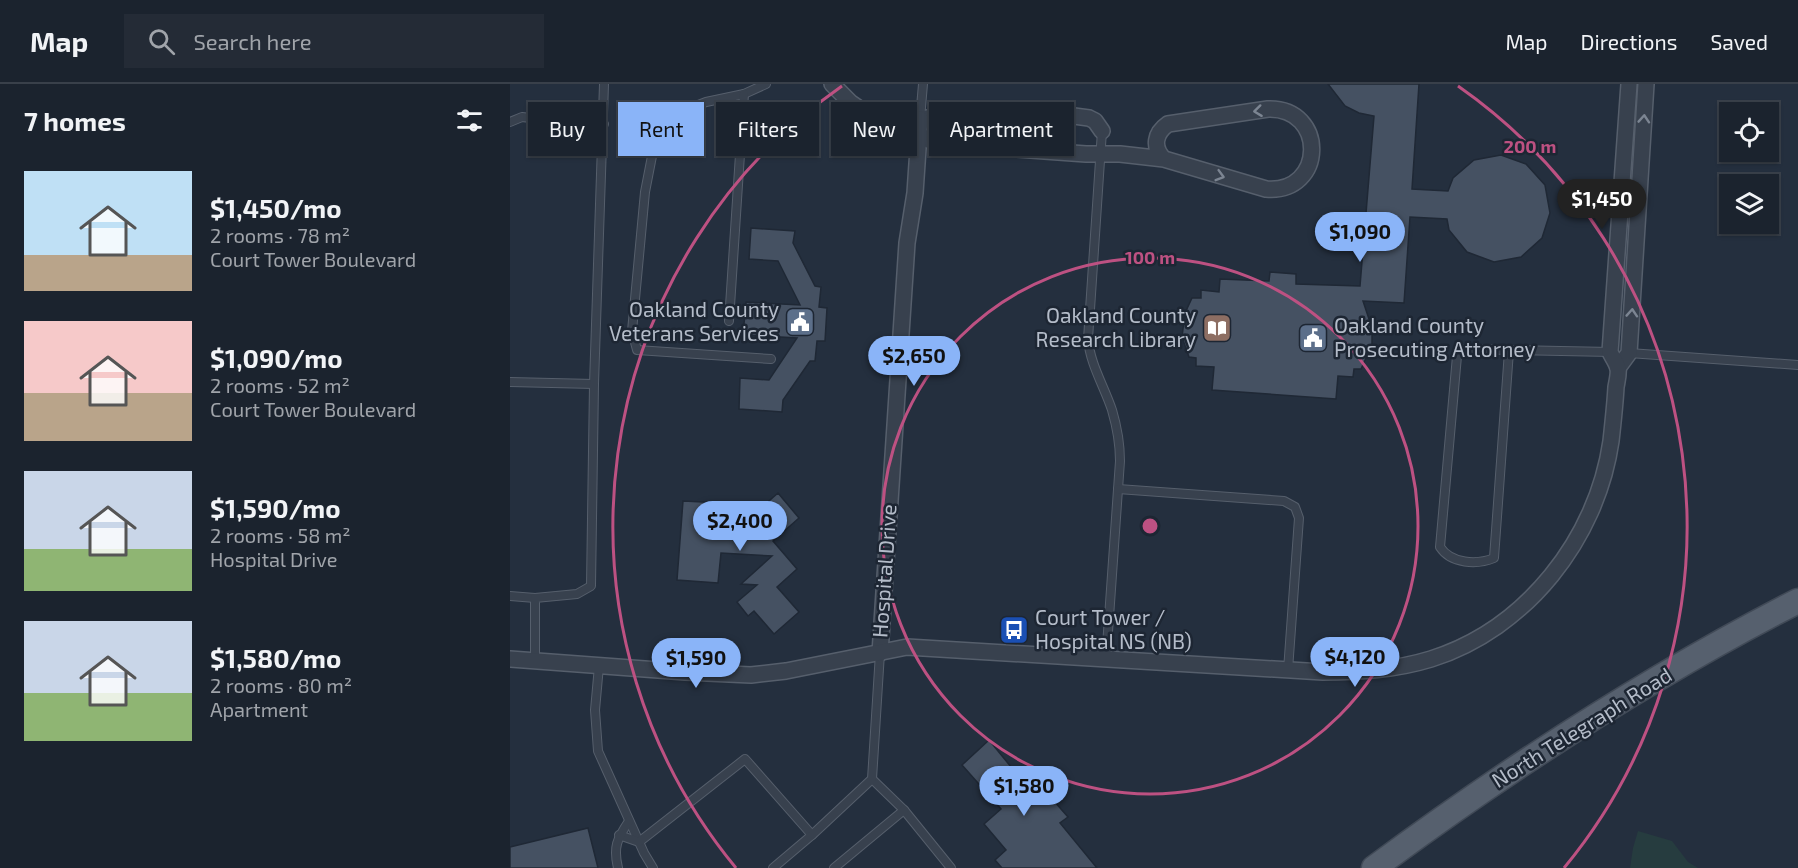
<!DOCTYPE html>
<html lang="en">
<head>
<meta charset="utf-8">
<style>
  body { margin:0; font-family:"Exo 2",sans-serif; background:#242b36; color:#f1f3f6; height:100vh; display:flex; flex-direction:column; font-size:22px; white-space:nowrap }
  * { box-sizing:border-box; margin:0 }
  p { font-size:20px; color:#a0a4aa }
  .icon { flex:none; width:33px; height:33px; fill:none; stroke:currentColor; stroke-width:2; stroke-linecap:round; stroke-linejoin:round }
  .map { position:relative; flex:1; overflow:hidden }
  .side { display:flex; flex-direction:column; background:#1b232e; width:510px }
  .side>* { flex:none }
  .top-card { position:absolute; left:18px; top:18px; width:570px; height:54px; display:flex; gap:12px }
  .controls { position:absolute; left:1209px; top:18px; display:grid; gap:12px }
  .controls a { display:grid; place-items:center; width:60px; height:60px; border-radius:0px; background:#1b232e; box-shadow:0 2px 4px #0004,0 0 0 2px #39404a; font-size:30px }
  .price { position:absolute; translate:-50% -51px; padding:0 14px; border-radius:21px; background:#8ab4f8; color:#111; font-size:20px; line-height:39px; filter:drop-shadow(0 2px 3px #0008) }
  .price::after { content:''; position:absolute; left:50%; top:36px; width:18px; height:14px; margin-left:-9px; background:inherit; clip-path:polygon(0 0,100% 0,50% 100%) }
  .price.current { background:#222; color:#fff }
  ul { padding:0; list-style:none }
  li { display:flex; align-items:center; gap:18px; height:150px; padding:0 24px }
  li span { display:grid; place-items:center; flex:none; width:168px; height:120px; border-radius:0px; color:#555 }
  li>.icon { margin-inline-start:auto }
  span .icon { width:72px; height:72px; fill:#fffc; stroke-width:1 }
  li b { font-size:26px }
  h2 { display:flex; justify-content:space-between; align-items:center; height:72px; padding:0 24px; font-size:26px }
  .tag { padding:0 21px; border-radius:0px; background:#1b232e; box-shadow:0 2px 4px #0004,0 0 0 2px #39404a; font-size:21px; line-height:54px }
  .tag.current { background:#8ab4f8; color:#111 }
  header { display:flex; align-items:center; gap:36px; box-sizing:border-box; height:84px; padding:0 30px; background:#1b232e; border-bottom:2px solid #39404a }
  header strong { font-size:28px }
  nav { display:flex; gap:33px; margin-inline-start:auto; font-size:21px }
  .search { width:420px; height:54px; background:#242b36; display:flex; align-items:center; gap:15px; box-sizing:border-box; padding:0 21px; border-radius:0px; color:#a0a4aa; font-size:22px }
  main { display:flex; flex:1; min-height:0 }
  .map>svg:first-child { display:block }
  .green { fill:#263c3f }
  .building { fill:#455162; stroke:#1f2835; stroke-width:1.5 }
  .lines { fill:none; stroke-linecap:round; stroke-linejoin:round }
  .lane-casing { stroke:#565f6c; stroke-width:10 }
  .street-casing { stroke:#565f6c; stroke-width:18 }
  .primary-casing { stroke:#414a57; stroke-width:27 }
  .lane { stroke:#38414e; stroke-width:8 }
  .street { stroke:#38414e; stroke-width:15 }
  .primary { stroke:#56606e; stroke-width:24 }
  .oneway { stroke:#7c8592 }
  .ring { fill:none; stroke:#bd5182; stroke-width:3 }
  .labels { text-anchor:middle; stroke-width:5; stroke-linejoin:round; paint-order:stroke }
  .poi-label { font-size:21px; fill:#b4bcc9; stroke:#1d2633; text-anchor:end }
  .street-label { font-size:21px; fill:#b4bcc9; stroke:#1d2633 }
  .centre { fill:#bd5182; stroke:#1d2633; stroke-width:3 }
  .ring-label { font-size:18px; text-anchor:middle; font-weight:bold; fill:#bd5182; stroke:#1d2633; stroke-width:5; stroke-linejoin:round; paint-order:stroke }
</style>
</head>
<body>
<header>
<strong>Map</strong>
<div class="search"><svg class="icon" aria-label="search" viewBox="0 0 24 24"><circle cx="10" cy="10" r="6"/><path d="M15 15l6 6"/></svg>Search here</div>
<nav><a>Map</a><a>Directions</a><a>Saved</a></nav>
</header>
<main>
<section class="side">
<h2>7 homes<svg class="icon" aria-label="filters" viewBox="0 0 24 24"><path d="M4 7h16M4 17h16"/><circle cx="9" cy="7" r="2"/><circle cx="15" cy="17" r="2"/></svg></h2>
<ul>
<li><span style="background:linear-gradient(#bfe0f5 70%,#b9a48a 0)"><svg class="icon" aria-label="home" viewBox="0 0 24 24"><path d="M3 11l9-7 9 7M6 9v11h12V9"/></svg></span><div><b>$1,450/mo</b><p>2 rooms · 78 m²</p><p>Court Tower Boulevard</p></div></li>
<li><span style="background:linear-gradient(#f6c9c9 60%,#b9a48a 0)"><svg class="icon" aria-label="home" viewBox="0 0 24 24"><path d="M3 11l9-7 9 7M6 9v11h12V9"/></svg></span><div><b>$1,090/mo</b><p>2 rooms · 52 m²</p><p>Court Tower Boulevard</p></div></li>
<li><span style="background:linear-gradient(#c9d6e8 65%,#8fb573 0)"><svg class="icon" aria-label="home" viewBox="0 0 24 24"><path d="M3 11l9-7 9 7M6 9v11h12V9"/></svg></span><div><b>$1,590/mo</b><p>2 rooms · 58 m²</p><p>Hospital Drive</p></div></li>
<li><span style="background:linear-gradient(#c9d6e8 60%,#8fb573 0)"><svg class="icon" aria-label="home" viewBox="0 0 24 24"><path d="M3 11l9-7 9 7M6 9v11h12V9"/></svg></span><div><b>$1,580/mo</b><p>2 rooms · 80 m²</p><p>Apartment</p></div></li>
</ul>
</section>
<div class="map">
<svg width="1288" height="784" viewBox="0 0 1288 784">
  <rect width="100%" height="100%" fill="#242f3e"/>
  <polygon class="green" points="1128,747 1162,757 1178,778 1188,784 1120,784 1123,764"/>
  <g class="building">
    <polygon points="818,0 909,0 902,105 938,107 943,94 964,76 991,71 1016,80 1035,101 1040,129 1032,154 1011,173 984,178 957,168 939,146 937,135 900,133 894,219 853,217 862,244 862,261 851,285 844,285 843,293 828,292 826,315 702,306 704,283 686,282 686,274 679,273 672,253 675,229 682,214 691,214 691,206 709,208 710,195 759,197 760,188 786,190 786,200 850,202 864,32 849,29 835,22"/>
    <polygon points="241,144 285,147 283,159 305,202 311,203 309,223 317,224 315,257 307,257 305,277 300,277 273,316 272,328 229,325 230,294 259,296 287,254 233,251 236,218 290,221 268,177 239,175"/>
    <polygon points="268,409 289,434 263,457 287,485 267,503 289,528 264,550 244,527 238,532 227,518 247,501 231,500 262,472 211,469 208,499 167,496 173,417 214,419 214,427 234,428 239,424 244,430"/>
    <polygon points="479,656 515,700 523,693 558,733 550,739 587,784 492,784 485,776 496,766 474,740 491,725 452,681"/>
    <polygon points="78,744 88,784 0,784 0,763"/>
  </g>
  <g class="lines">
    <g class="lane-casing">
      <g id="lane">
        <polyline points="256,0 234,10 196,18 178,25 155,47 143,67 135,108 122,247 127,266 261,275"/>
        <polyline points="410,35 413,0"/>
        <polyline points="0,38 12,33 55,38 94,40"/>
        <path d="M592 47 578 255C580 280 594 302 602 326 607 343 610 360 610 377L596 576"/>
        <polyline points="219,237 234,10"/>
        <path d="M999 267 984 474C967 481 941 480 930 463L947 272 953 265 1101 268"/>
        <polyline points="1119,269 1288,281"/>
        <polyline points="0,298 84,300"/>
        <polyline points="608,405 774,417 785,423 789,434 778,586"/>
        <polyline points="0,512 25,514"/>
        <polyline points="25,577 25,514 67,510 81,502 84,300 94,0"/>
        <polyline points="89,582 85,626 88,667 134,769 143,784"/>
        <polyline points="362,695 394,726 441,784"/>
        <polyline points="109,751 129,758 235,675 302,751"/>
        <path d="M108 784C103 763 107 755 119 737"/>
        <polyline points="263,784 302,751 362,695 370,569"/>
        <polyline points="324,784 394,726"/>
      </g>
    </g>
    <g class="street-casing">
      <g id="street">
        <path d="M322 0 341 19 357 30 372 36 390 40 424 59 576 70H610L654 75 756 105C816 110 817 23 758 25L658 40C645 49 642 63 654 75"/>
        <path d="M402 37C457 24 523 26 579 34L585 37 592 47"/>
        <polyline points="1108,284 1119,269 1136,0"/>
        <polyline points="370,569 397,159 405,109 410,35"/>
        <path d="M0 575 175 588 241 591 276 587 397 563 813 588C850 588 885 586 921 575 1016 545 1087 455 1101 357 1103 339 1105 321 1106 303 1107 297 1109 290 1108 285 1107 279 1102 273 1100 268L1119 0"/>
      </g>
    </g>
    <g class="primary-casing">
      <path id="primary" d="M864 784C998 685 1139 593 1288 517"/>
    </g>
    <use href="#lane" class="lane"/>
    <use href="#street" class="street"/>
    <use href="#primary" class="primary"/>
  </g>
  <defs><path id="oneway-chevron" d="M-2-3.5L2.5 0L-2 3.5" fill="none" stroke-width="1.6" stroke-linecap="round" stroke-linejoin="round" transform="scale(1.5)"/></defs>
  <g class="oneway">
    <use href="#oneway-chevron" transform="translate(748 27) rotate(173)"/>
    <use href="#oneway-chevron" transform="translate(1134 35) rotate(-86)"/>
    <use href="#oneway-chevron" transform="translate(710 92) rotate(16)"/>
    <use href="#oneway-chevron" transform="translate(1122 229) rotate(-86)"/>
  </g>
  <g class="ring">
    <circle cx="640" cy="442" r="268"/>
    <path d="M226 784A537 537 0 0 1 332 2M948 2A537 537 0 0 1 1054 784"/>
  </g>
  <defs>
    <g id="civic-square" transform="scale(1.5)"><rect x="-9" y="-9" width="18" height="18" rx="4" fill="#5c6f8a" stroke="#1d2633"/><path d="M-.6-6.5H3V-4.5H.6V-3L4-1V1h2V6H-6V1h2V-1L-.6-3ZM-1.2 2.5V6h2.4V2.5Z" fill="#fff"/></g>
    <g id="library-square" transform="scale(1.5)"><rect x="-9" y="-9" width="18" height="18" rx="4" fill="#8d6e63" stroke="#1d2633"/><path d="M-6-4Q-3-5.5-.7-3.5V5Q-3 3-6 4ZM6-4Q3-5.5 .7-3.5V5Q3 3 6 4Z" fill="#fff"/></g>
    <g id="bus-square" transform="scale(1.5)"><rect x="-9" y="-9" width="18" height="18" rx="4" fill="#1a4fb4" stroke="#1d2633"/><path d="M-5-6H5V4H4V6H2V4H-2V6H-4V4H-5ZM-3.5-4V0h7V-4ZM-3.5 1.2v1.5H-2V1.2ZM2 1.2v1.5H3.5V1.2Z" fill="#fff"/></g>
  </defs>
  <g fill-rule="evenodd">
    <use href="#civic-square" x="290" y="238"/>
    <use href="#library-square" x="707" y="244"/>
    <use href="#civic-square" x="803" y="254"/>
    <use href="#bus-square" x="504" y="546"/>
  </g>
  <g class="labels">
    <g class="poi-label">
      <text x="269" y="233">Oakland County<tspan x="269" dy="24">Veterans Services</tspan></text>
      <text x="686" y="239">Oakland County<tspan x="686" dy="24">Research Library</tspan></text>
      <text x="824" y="249" text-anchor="start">Oakland County<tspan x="824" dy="24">Prosecuting Attorney</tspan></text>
      <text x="525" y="541" text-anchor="start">Court Tower /<tspan x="525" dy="24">Hospital NS (NB)</tspan></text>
    </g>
    <g class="street-label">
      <text transform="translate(375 487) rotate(-86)" y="7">Hospital Drive</text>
      <text transform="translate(1072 644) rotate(-32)" y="7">North Telegraph Road</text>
    </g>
  </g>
  <circle cx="640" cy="442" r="9" class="centre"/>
  <g class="ring-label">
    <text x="1020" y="69">200 m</text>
    <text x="640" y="180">100 m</text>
  </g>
</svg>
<div class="controls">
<a><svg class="icon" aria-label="locate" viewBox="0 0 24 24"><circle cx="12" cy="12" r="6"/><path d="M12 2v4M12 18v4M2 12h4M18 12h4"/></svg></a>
<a><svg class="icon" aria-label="layers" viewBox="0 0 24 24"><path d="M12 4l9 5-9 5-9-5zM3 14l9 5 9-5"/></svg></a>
</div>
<b class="price current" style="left:1092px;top:146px">$1,450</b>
<b class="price" style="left:850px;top:179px">$1,090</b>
<b class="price" style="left:404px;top:303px">$2,650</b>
<b class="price" style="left:230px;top:468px">$2,400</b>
<b class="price" style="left:845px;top:604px">$4,120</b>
<b class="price" style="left:186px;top:605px">$1,590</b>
<b class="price" style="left:514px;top:733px">$1,580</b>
<div class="top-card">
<a class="tag">Buy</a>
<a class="tag current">Rent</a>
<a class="tag">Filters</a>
<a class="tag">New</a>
<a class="tag">Apartment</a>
</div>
</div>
</main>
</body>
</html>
